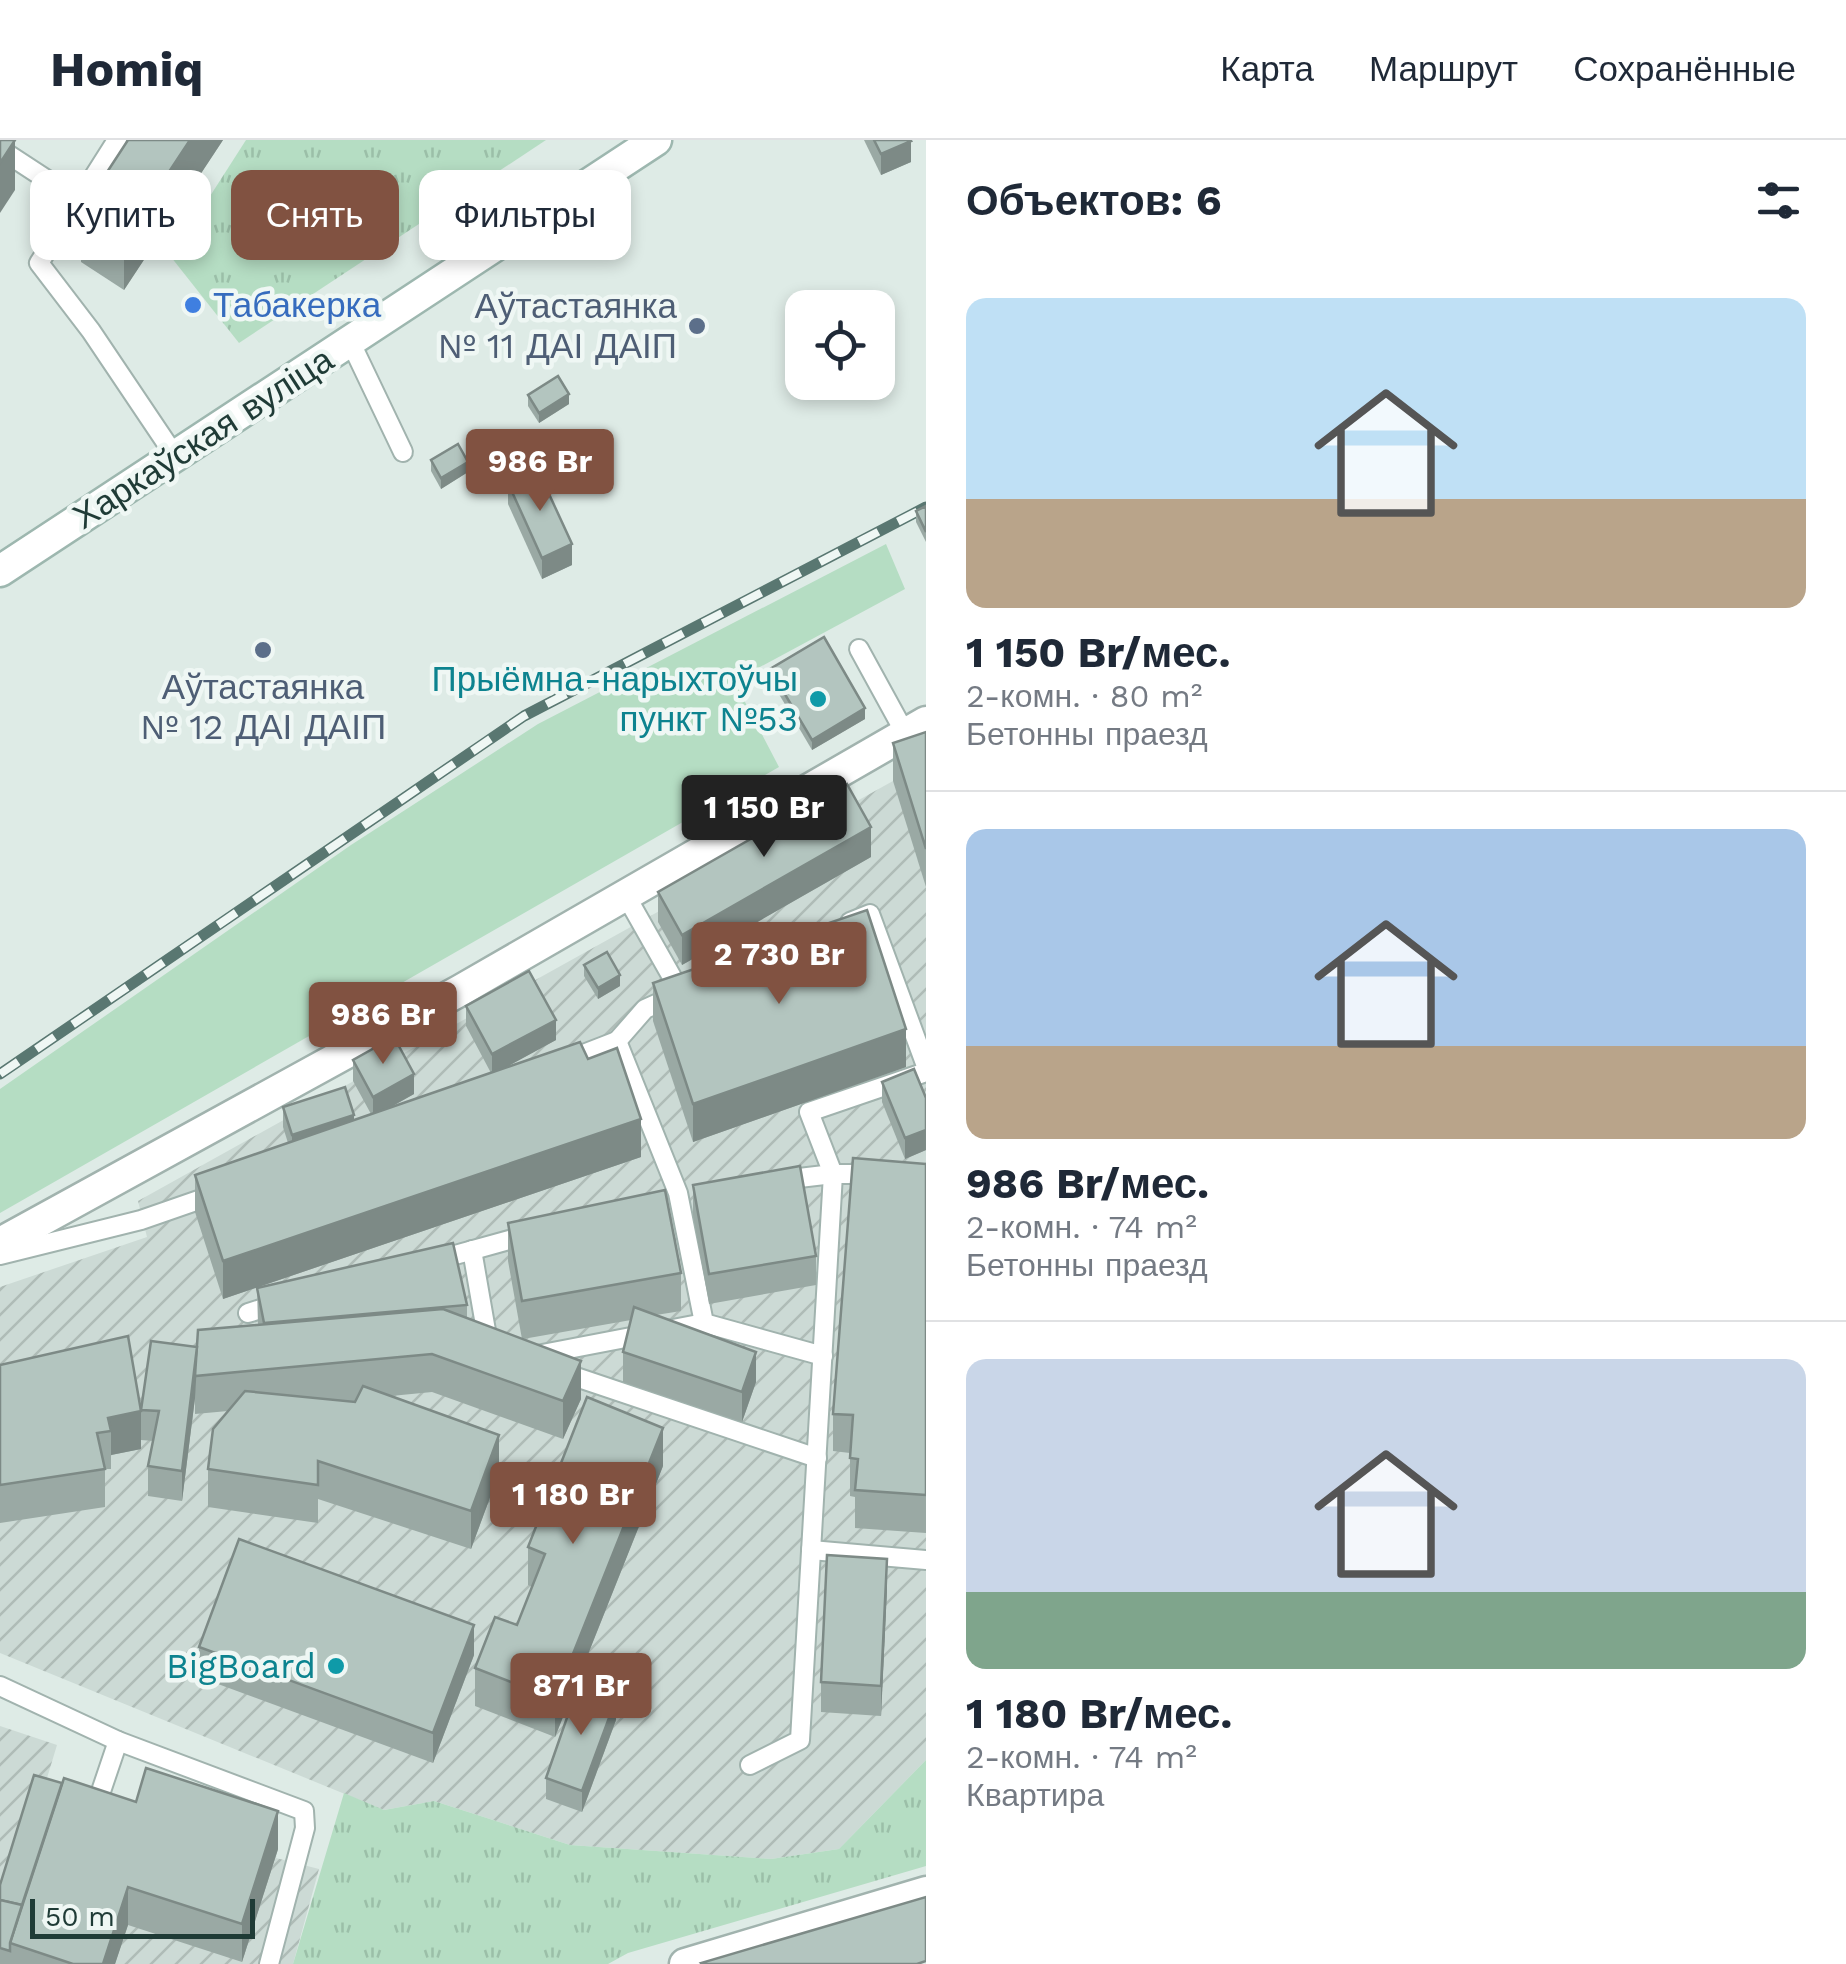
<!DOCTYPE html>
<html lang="ru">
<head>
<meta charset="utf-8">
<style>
  body { margin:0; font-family:"Work Sans",sans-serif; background:#f2f2f3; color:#1f2937; height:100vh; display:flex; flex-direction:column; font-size:38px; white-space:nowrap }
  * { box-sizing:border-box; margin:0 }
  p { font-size:32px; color:#747a83 }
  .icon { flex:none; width:55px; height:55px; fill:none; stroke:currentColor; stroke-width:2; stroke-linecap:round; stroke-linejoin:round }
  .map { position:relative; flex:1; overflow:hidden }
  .details { display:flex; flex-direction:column; background:#fff; width:920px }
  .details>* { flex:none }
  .top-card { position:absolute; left:30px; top:30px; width:745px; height:90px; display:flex; gap:20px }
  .controls { position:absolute; left:785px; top:150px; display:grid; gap:20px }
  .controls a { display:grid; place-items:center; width:110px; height:110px; border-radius:20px; background:#fff; box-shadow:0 5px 15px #0003; font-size:50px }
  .scale { position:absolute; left:30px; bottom:25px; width:225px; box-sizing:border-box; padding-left:10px; border:5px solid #1f3b36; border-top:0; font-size:28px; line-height:35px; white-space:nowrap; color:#1f3b36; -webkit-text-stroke:8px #eff7f4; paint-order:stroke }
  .price { position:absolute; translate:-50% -85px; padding:0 22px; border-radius:10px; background:#815241; color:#fff; font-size:32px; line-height:65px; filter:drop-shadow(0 2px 5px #0008) }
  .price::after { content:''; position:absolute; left:50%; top:60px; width:30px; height:22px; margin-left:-15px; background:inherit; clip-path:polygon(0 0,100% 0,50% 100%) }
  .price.active { background:#222; color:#fff }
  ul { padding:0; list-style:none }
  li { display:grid; align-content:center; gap:20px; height:530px; padding:0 40px }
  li+li { border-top:2px solid #e0e1e3 }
  li span { display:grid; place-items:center; height:310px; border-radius:20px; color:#555 }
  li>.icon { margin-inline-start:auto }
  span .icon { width:180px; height:180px; fill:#fffc; stroke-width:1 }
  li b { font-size:42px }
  h2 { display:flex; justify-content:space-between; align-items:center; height:120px; padding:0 40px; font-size:42px }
  .tag { padding:0 35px; border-radius:20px; background:#fff; box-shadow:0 5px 15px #0003; font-size:35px; line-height:90px }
  .tag.active { background:#815241; color:#fff }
  header { display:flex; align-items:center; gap:60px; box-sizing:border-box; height:140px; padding:0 50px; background:#fff; border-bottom:2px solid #e0e1e3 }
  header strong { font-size:48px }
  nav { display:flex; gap:55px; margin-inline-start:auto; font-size:35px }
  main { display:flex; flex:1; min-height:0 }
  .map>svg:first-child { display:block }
  .industrial { fill:url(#industrial-furrows) }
  .green { fill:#b5ddc3 }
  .park { fill:url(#park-tufts) }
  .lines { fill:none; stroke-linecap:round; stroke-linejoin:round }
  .service-casing { stroke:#a1b3ae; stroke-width:22 }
  .minor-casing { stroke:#a1b3ae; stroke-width:35 }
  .secondary-casing { stroke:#9db7af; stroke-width:35 }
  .service { stroke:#fff; stroke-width:18 }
  .minor { stroke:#fff; stroke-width:30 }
  .secondary { stroke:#fff; stroke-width:30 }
  .rail-casing { stroke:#597771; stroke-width:11 }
  .rail { stroke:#eff7f4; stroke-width:8; stroke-dasharray:22; stroke-linecap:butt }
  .wall { fill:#9aa9a4 }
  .shaded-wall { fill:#7d8a86 }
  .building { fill:#b3c5bf; stroke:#7d8a86; stroke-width:2.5 }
  .shop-dot { fill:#3f7fe0; stroke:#eff7f4; stroke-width:4 }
  .service-dot { fill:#5c6f8a; stroke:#eff7f4; stroke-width:4 }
  .culture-dot { fill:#0f9aa8; stroke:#eff7f4; stroke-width:4 }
  .labels { text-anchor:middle; stroke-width:9; stroke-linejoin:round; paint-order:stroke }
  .shop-label { font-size:35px; fill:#366cbe; stroke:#eff7f4; text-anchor:start }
  .service-label { font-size:35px; fill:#4e5e75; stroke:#eff7f4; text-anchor:end }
  .street-label { font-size:35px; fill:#1f3b36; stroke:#eff7f4 }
  .culture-label { font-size:35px; fill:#0d838f; stroke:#eff7f4; text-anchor:end }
</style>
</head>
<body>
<header>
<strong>Homiq</strong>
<nav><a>Карта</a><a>Маршрут</a><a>Сохранённые</a></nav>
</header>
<main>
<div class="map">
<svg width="926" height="1824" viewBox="0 0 926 1824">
  <defs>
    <pattern id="industrial-furrows" width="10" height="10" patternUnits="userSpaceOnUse" patternTransform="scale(2.5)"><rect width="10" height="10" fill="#ccdad5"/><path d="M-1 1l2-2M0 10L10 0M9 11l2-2" fill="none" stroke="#afbcb7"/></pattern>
    <pattern id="park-tufts" width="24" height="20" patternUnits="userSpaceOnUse" patternTransform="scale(2.5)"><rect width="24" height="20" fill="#b5ddc3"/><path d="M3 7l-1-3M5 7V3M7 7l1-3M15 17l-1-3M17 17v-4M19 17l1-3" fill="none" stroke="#9bbfa8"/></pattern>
  </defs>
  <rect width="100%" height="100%" fill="#deebe6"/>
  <g class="industrial">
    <polygon points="926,630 926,1620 839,1709 771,1719 570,1705 434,1661 384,1670 0,1513 0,1147 147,1097 138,1061 893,641"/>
    <polygon points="0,1586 57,1605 44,1648 278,1709 276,1718 319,1729 293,1824 0,1824"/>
  </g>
  <polygon class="green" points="886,404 905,449 734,541 779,627 0,1073 0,949 351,705 538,584"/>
  <g class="park">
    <polygon points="246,0 546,0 239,203 171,117"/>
    <polygon points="926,1620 926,1726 628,1813 608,1824 293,1824 344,1653 384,1670 434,1661 570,1705 771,1719 839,1709"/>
  </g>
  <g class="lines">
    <g class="service-casing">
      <g id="service">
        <polyline points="117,0 39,123 91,191 175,316"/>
        <polyline points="0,9 78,60"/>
        <polyline points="350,201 403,312"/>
        <polyline points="859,509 905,593"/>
        <polyline points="625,754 681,853"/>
        <polyline points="850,782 870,774 926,926"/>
        <polyline points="617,901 645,869 674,856"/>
        <polyline points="563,922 617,901 678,1053 704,1183 823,1216"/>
        <polyline points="782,1040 833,1034 876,1034"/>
        <polyline points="472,1110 489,1208"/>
        <polyline points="0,1115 141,1080 216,1054"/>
        <polyline points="437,1120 527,1095"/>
        <polyline points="248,1173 277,1164"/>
        <polyline points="537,1215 704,1183"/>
        <polyline points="561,1232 817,1318"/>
        <polyline points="811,1410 926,1420"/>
        <polyline points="0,1546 118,1601 304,1671 305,1688 269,1824"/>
        <polyline points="750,1625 800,1600 833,1034 809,972 926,932"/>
        <polyline points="94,1672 118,1601"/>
      </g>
    </g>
    <g class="minor-casing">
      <g id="minor">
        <polyline points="0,1103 461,850 926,582"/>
        <polyline points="685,1824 926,1752"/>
      </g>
    </g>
    <g class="secondary-casing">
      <polyline id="secondary" points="0,431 656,0"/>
    </g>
    <use href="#service" class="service"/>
    <use href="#minor" class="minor"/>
    <use href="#secondary" class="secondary"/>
    <g class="rail-casing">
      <polyline id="rail" points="0,934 524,576 926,367"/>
    </g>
    <use href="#rail" class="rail"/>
  </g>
  <g class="wall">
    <polygon points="128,0 223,0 124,150 81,122 81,72"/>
    <polygon points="864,0 910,0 911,22 881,35"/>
    <polygon points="528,255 569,264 539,283 528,266"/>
    <polygon points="431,320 468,332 441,349 431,331"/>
    <polygon points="508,343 572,425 542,439 508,364"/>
    <polygon points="926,366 926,402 916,382 916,371"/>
    <polygon points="770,529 865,579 812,610 770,539"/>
    <polygon points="926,592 926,747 893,641 893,603"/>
    <polygon points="871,717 682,825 658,782 658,752"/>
    <polygon points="584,825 620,846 598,859 584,836"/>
    <polygon points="653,843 906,927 693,1002 653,881"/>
    <polygon points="466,866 556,900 504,928 588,919 641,1017 223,1159 195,1072 195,1035 288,1003 283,987 283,967 354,980 371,974 353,941 353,920 414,954 391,967 491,933 466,886"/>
    <polygon points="882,942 926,958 926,1010 905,1019 882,962"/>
    <polygon points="926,1024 926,1393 855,1388 855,1357 850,1356 850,1313 833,1311 833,1274"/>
    <polygon points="693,1045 816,1116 816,1145 709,1164 693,1075"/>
    <polygon points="508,1083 681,1133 681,1171 656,1175 756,1242 742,1282 623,1242 623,1212 631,1180 523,1199 581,1259 563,1299 432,1252 391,1256 499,1333 471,1409 318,1359 318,1383 208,1367 208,1329 228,1271 195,1274 195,1258 182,1361 148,1356 148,1326 154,1301 141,1300 141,1309 111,1315 111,1329 105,1329 105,1367 0,1383 0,1225 141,1270 197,1207 258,1185 257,1148 467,1165 467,1178 522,1199 508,1121"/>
    <polygon points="663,1326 555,1597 475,1566 475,1528 517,1485 532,1447 528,1445 528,1407"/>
    <polygon points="887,1449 881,1576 821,1572 821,1542"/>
    <polygon points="199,1507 474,1515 433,1623 199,1537"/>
    <polygon points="616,1580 582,1672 546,1659 546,1638"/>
    <polygon points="278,1709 242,1822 128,1785 115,1824 0,1824 0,1745"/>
  </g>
  <g class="shaded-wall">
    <polygon points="15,0 15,50 0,73 0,23"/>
    <polygon points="190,0 223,0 124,150 124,100"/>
    <polygon points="911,1 911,22 881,35 881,14"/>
    <polygon points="569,254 569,264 539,283 539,273"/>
    <polygon points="468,322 468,332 441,349 441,338"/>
    <polygon points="572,404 572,425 542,439 542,418"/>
    <polygon points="865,568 865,579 812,610 812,600"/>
    <polygon points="871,687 871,717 682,825 682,795"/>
    <polygon points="620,835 620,846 598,859 598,848"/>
    <polygon points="556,880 556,900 492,935 492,914"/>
    <polygon points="906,889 906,927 693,1002 693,964"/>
    <polygon points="414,934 414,954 373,977 373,957"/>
    <polygon points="354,975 354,996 292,1016 292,995"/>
    <polygon points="641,979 641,1017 223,1159 223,1121"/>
    <polygon points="926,990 926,1010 905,1019 905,998"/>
    <polygon points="198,1207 195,1258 182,1361 182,1331"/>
    <polygon points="756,1212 756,1242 742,1282 742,1252"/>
    <polygon points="581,1221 581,1259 563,1299 563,1261"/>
    <polygon points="141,1271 141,1309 111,1315 111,1291 108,1278"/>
    <polygon points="663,1288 663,1326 555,1597 555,1559"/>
    <polygon points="499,1295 499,1333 471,1409 471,1371"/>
    <polygon points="887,1419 887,1449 881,1576 881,1546"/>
    <polygon points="474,1485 474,1515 433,1623 433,1593"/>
    <polygon points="616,1559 616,1580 582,1672 582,1651"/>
    <polygon points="278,1671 278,1709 242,1822 242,1784"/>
    <polygon points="128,1747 128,1785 115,1824 103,1824"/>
  </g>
  <g class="building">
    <polygon points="0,0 15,0 0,23"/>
    <polygon points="128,0 190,0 124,100 81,72"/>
    <polygon points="874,0 910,0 911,1 881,14"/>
    <polygon points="558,236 569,254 539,273 528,255"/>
    <polygon points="458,304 468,322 441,338 431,320"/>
    <polygon points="538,330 572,404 542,418 508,343"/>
    <polygon points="926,366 926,392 916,371"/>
    <polygon points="824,497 865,568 812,600 770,529"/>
    <polygon points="926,592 926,709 893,603"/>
    <polygon points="847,644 871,687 682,795 658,752"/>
    <polygon points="867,770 906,889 693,964 653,843"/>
    <polygon points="607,812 620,835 598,848 584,825"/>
    <polygon points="529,831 556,880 492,914 466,866"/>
    <polygon points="394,897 414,934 373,957 353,920"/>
    <polygon points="580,902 588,919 617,908 641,979 223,1121 195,1035"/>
    <polygon points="914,929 926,958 926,990 905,998 882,942"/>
    <polygon points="345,947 354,975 292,995 283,967"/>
    <polygon points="853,1018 926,1024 926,1355 855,1350 858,1319 850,1318 853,1275 833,1274"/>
    <polygon points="800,1026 816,1116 709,1134 693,1045"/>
    <polygon points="665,1050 681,1133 522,1161 508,1083"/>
    <polygon points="453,1103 467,1165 264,1183 257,1148"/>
    <polygon points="634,1167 756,1212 742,1252 623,1212"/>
    <polygon points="443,1169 581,1221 563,1261 432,1214 195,1236 198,1190"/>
    <polygon points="128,1196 141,1271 108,1278 111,1291 97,1293 105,1329 0,1345 0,1225"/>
    <polygon points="151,1201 197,1207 182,1331 148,1326 159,1271 141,1270"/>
    <polygon points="363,1246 499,1295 471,1371 318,1321 318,1345 208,1329 213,1289 245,1251 355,1262"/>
    <polygon points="587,1257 663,1288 555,1559 475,1528 495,1477 517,1485 545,1414 528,1407"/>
    <polygon points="239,1399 474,1485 433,1593 199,1507"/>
    <polygon points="827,1415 887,1419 881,1546 821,1542"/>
    <polygon points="578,1546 616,1559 582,1651 546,1638"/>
    <polygon points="146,1628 278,1671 242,1784 128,1747 103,1824 73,1824 10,1803 64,1638 136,1662"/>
    <polygon points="34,1635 62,1643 22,1765 0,1760 0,1745"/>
    <polygon points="926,1757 926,1821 917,1824 702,1824 701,1823"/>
    <polygon points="0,1760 22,1765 10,1803 10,1811 0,1808"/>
  </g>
  <circle class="shop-dot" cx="193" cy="165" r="10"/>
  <g class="service-dot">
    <circle cx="697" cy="186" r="10"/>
    <circle cx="263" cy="510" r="10"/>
  </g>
  <g class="culture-dot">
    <circle cx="818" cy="559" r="10"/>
    <circle cx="336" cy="1526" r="10"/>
  </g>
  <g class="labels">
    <g class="shop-label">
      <text x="213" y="177">Табакерка</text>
    </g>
    <g class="service-label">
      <text x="677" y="178">Аўтастаянка<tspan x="677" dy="40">№ 11 ДАІ ДАІП</tspan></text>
      <text x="263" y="559" text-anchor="middle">Аўтастаянка<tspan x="263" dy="40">№ 12 ДАІ ДАІП</tspan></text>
    </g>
    <g class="street-label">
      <text transform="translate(203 298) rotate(-33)" y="12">Харкаўская вуліца</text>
    </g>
    <g class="culture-label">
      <text x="798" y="551">Прыёмна-нарыхтоўчы<tspan x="798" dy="40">пункт №53</tspan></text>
      <text x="316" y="1538">BigBoard</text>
    </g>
  </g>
</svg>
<div class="controls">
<a><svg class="icon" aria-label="locate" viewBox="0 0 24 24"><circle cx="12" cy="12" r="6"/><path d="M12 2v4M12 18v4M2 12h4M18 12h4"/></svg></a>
</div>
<div class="scale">50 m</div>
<b class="price" style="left:540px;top:374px">986 Br</b>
<b class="price active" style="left:764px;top:720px">1 150 Br</b>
<b class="price" style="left:779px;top:867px">2 730 Br</b>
<b class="price" style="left:383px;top:927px">986 Br</b>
<b class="price" style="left:573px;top:1407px">1 180 Br</b>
<b class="price" style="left:581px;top:1598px">871 Br</b>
<div class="top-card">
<a class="tag">Купить</a>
<a class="tag active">Снять</a>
<a class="tag">Фильтры</a>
</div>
</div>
<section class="details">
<h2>Объектов: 6<svg class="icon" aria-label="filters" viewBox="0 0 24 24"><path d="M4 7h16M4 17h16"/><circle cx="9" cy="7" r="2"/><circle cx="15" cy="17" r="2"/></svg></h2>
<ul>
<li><span style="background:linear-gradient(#bfe0f5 65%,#b9a48a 0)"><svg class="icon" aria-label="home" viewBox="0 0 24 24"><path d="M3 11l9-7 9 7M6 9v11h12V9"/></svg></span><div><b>1 150 Br/мес.</b><p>2-комн. · 80 m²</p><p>Бетонны праезд</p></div></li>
<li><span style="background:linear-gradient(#a9c7e8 70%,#b9a48a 0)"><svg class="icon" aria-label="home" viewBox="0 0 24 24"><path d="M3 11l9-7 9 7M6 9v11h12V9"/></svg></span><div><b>986 Br/мес.</b><p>2-комн. · 74 m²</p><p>Бетонны праезд</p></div></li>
<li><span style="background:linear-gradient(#c9d6e8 75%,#7fa58c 0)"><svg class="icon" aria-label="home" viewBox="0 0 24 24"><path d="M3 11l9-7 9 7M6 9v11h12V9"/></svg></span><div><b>1 180 Br/мес.</b><p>2-комн. · 74 m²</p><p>Квартира</p></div></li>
</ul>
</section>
</main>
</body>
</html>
